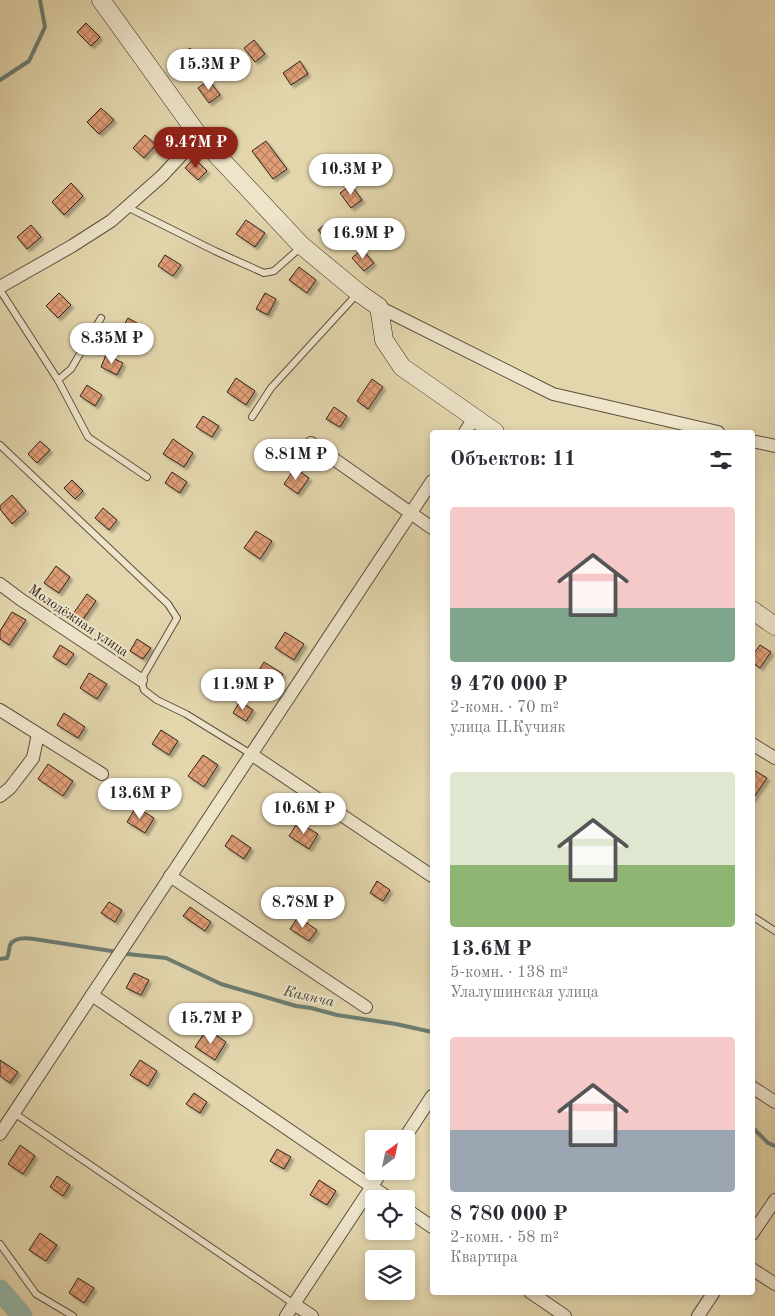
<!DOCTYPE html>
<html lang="ru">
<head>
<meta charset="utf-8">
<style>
  body { margin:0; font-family:"Old Standard TT",serif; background:#f7f7f7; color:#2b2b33; height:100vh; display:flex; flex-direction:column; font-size:19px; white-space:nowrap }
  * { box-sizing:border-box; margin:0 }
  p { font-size:16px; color:#7c7c81 }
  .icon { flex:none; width:28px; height:28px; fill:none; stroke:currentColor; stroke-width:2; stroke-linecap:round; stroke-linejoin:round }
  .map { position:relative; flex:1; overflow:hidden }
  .side { position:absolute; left:430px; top:430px; width:325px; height:865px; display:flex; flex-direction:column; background:#fff; border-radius:5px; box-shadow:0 2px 8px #0003 }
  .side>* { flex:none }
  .needle { width:32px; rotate:33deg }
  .buttons { position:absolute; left:365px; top:1130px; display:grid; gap:10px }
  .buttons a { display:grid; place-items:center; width:50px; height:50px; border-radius:5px; background:#fff; box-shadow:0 2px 8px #0003; font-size:25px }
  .price { position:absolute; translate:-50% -42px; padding:0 11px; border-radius:18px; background:#fff; color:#222; font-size:16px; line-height:32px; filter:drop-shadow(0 1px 2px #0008) }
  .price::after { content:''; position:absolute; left:50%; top:30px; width:15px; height:11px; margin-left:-8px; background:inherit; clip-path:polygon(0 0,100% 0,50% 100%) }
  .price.selected { background:#8f2418; color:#fff }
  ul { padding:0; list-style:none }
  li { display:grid; align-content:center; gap:10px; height:265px; padding:0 20px }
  li span { display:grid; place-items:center; height:155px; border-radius:5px; color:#555 }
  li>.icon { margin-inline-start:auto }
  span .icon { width:90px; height:90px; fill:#fffc; stroke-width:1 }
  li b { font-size:21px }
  h2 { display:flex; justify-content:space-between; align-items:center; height:60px; padding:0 20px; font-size:21px }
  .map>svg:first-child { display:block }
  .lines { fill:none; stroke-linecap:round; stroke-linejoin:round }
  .stream { stroke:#6c7d72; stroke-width:4 }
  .river { stroke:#95b9ac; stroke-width:21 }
  .building { fill:url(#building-cross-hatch); stroke:#2f241b; filter:url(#shadow) }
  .lane-casing { stroke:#5c5040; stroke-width:8 }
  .street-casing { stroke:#5c5040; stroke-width:14 }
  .secondary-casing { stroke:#2f241b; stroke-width:19 }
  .lane { stroke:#ede4ca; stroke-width:6 }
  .street { stroke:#ede4ca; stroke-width:12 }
  .secondary { stroke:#ede4ca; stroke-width:18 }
  .labels { text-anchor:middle; stroke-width:4; stroke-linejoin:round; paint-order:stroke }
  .street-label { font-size:14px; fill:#2f241b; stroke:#ede4ca }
  .water-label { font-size:15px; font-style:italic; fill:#48493f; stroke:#ede4ca }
</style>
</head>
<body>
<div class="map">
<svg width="775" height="1316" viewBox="0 0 775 1316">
  <defs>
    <pattern id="building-cross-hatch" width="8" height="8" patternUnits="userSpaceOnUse" patternTransform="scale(1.25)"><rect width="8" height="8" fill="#e19e77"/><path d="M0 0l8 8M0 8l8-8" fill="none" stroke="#b78161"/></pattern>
    <filter id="shadow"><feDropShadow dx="3" dy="3" stdDeviation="1" flood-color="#0004"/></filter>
  </defs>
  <rect width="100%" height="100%" fill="#e3d6ad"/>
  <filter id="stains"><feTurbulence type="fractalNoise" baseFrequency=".004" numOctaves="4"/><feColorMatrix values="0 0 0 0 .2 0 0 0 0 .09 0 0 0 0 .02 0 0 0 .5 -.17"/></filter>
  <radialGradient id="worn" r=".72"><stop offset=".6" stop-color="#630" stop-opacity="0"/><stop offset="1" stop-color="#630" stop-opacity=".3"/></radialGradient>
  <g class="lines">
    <g class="stream">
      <polyline points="0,80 29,61 45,27 40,0"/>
      <polyline points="127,954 166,958 221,984 296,1006 311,1008 337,1015 396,1024 432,1032"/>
      <path d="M0 959 7 958C9 954 9 949 10 945 14 937 27 938 34 939L118 952"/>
      <polyline points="752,1127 768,1143 775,1146"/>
    </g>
    <polyline class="river" points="0,1290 22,1316"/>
  </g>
  <g class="building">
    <polygon points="86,23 100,37 91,46 77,32"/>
    <polygon points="254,40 265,54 255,62 244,48"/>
    <polygon points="190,48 201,63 190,71 179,56"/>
    <polygon points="300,61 308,74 291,85 283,73"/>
    <polygon points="209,80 220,95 209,103 198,88"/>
    <polygon points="101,108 114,120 99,134 87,122"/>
    <polygon points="145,135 156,145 144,158 133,148"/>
    <polygon points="266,141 287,169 273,179 252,151"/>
    <polygon points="194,158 207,171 198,180 185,168"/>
    <polygon points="71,183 83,196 64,215 52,202"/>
    <polygon points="351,185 362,200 351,208 340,193"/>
    <polygon points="246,220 265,233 255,247 236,234"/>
    <polygon points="329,221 340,236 330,244 318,230"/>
    <polygon points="31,225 41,237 27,249 17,237"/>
    <polygon points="362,249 374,263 364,271 352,258"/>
    <polygon points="165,255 181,265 173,276 158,266"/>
    <polygon points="299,267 316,280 307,293 289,280"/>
    <polygon points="59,293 71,305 58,318 46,306"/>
    <polygon points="265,293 276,299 268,315 256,309"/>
    <polygon points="128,318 144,327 138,338 121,330"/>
    <polygon points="106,355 123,363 117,375 101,367"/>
    <polygon points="236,378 255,391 246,405 227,392"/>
    <polygon points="372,379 383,387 368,409 357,401"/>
    <polygon points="87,385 102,395 95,406 80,396"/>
    <polygon points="334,407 347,416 340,427 326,419"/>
    <polygon points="203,416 219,426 212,437 196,427"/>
    <polygon points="173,439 193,453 184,467 163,454"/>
    <polygon points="40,441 50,450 37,463 28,454"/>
    <polygon points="295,468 309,478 298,494 284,484"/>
    <polygon points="172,472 187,482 180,493 165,483"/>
    <polygon points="72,480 83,491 75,499 64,488"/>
    <polygon points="12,495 26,511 12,524 0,509 0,506"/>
    <polygon points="103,508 117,520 109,530 95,518"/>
    <polygon points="256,531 272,541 260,559 244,548"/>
    <polygon points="56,566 70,577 59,593 44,583"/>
    <polygon points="87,594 96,601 82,621 73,614"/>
    <polygon points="12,612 26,620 9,645 0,639 0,631"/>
    <polygon points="285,632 304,644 294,660 275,648"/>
    <polygon points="137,639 151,648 143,659 130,651"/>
    <polygon points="60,645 74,654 66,665 53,657"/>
    <polygon points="760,645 771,652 760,668 752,662 752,656"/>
    <polygon points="264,662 283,674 273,690 254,678"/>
    <polygon points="89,673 107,684 97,699 80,688"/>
    <polygon points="240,701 253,710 246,721 233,713"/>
    <polygon points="64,713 85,727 78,738 57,725"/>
    <polygon points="161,730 178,741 169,755 152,744"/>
    <polygon points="203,755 218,765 204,787 188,776"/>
    <polygon points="48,764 73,781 63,796 38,779"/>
    <polygon points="752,769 767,778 752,800"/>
    <polygon points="136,807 154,818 145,833 127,822"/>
    <polygon points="298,822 318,834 309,849 289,836"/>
    <polygon points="232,835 251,848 244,859 225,846"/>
    <polygon points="377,881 390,890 383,901 370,893"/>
    <polygon points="109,902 122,910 115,922 101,913"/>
    <polygon points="190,907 211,922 205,931 183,916"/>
    <polygon points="298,917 317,930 309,941 290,929"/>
    <polygon points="134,973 149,980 141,995 126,988"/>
    <polygon points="207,1029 226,1042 215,1060 195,1047"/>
    <polygon points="0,1060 18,1072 10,1083 0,1076"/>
    <polygon points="140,1060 157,1071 148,1086 130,1075"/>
    <polygon points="194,1093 207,1102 200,1113 186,1104"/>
    <polygon points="20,1145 35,1156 23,1174 8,1164"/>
    <polygon points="277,1149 291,1157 284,1169 270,1161"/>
    <polygon points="57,1176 70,1185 63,1196 50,1187"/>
    <polygon points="319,1180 336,1191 327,1205 310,1195"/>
    <polygon points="40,1233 57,1245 46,1261 29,1250"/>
    <polygon points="78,1278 94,1288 84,1303 69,1293"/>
  </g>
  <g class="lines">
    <g class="lane-casing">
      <g id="lane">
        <polyline points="127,207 215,251 264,273 274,271 301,247"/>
        <polyline points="0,290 58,380 88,437 147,477"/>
        <polyline points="58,380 71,369 101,318"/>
        <polyline points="252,417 271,388 358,293"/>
        <polyline points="0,445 168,604 177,618 141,680 144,690 157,700 186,714 251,754"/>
        <polyline points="752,916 775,931"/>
        <polyline points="14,1113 294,1304"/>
        <polyline points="0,1244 36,1294 73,1316"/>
      </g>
    </g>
    <g class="street-casing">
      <g id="street">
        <polyline points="0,287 72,246 111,221 162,176 199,136"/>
        <polyline points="379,307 553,394 718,432"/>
        <polyline points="465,432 474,418"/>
        <polyline points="752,441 775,446"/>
        <polyline points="311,443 432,528"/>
        <polyline points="0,584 20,599 141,680"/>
        <polyline points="0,710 102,774"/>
        <polyline points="752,744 775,758"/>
        <polyline points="251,754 432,876"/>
        <polyline points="0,796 10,788 33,758 38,734"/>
        <polyline points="170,876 366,1007"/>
        <polyline points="92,995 390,1199"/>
        <polyline points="752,1087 775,1102"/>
        <polyline points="0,1134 432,481"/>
        <polyline points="404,1139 432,1096"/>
        <polyline points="406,1209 432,1227"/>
        <polyline points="752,1234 775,1200"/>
        <polyline points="752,1269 775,1284"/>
        <polyline points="530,1292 565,1316"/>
        <polyline points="294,1304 312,1316"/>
        <polyline points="286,1316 382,1171"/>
        <polyline points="698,1316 714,1292"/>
      </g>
    </g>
    <g class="secondary-casing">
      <g id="secondary">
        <polyline points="101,0 199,136 301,245 359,293 379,307 384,340 402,367 495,432"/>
        <polyline points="752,610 775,626"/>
      </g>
    </g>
    <use href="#lane" class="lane"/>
    <use href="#street" class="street"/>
    <use href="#secondary" class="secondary"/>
  </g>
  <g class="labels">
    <g class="street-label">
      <text transform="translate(79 620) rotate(34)" y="5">Молодёжная улица</text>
    </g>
    <g class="water-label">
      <text transform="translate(309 996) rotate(13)" y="5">Каянча</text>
    </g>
  </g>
  <rect width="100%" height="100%" filter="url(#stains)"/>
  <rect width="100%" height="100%" fill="url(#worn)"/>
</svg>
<div class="buttons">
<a><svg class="needle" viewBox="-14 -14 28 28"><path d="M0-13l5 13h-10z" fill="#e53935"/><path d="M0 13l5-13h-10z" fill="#7c7c81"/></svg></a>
<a><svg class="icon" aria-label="locate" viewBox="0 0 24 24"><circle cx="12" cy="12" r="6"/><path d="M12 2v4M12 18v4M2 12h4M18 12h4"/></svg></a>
<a><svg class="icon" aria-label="layers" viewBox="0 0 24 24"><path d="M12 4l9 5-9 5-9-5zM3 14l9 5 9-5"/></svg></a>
</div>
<b class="price" style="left:209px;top:91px">15.3M ₽</b>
<b class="price selected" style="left:196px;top:169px">9.47M ₽</b>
<b class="price" style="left:351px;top:196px">10.3M ₽</b>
<b class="price" style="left:363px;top:260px">16.9M ₽</b>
<b class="price" style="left:112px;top:365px">8.35M ₽</b>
<b class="price" style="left:296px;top:481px">8.81M ₽</b>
<b class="price" style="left:243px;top:711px">11.9M ₽</b>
<b class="price" style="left:140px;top:820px">13.6M ₽</b>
<b class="price" style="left:304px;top:835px">10.6M ₽</b>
<b class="price" style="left:303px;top:929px">8.78M ₽</b>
<b class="price" style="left:211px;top:1045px">15.7M ₽</b>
<section class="side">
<h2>Объектов: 11<svg class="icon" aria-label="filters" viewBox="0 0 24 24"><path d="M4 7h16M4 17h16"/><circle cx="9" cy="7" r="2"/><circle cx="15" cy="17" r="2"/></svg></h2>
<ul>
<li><span style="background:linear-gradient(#f6c9c9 65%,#7fa58c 0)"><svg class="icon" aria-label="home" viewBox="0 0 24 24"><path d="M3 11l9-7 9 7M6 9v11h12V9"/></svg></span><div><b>9 470 000 ₽</b><p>2-комн. · 70 m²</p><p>улица П.Кучияк</p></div></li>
<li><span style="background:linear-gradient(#dfe7d0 60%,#8fb573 0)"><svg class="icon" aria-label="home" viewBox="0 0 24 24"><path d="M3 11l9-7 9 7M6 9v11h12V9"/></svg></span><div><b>13.6M ₽</b><p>5-комн. · 138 m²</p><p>Улалушинская улица</p></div></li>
<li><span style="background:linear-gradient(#f6c9c9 60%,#9aa5b1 0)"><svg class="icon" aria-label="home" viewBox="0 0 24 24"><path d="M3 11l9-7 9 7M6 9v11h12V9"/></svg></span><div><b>8 780 000 ₽</b><p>2-комн. · 58 m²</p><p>Квартира</p></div></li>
</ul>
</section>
</div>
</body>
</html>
